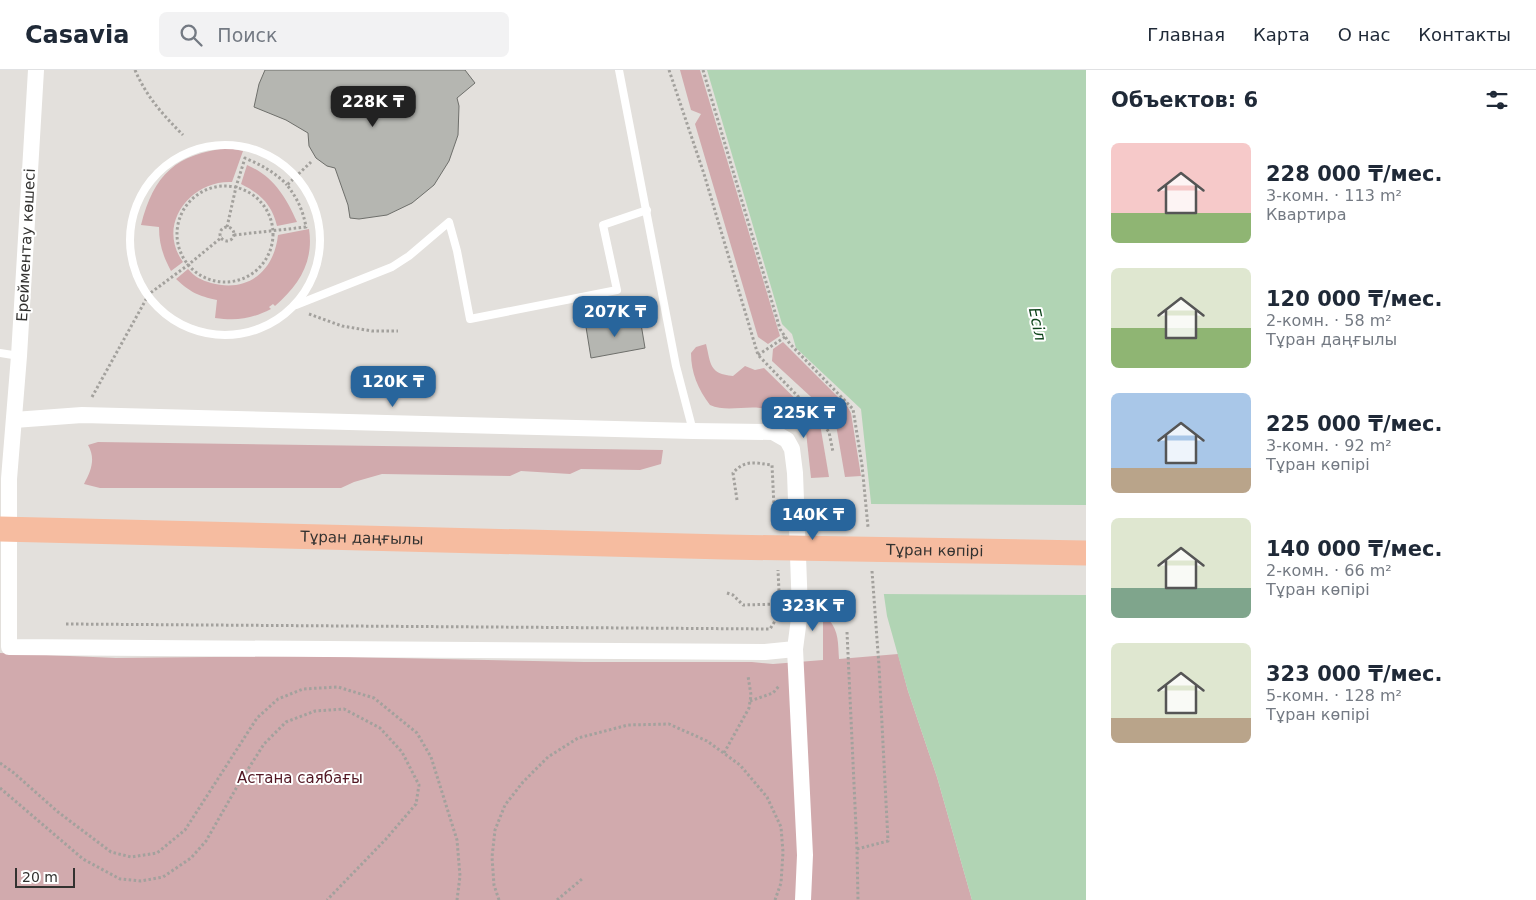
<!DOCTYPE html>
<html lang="ru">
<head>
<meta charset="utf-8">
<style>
  body { margin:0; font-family:"DejaVu Sans",sans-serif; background:#f2f2f3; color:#1f2937; height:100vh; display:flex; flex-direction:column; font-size:19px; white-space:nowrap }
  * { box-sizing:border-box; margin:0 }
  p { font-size:16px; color:#747a83 }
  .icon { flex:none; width:28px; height:28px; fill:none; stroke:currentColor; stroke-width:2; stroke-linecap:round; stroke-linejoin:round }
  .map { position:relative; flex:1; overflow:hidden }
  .side { display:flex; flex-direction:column; background:#fff; width:450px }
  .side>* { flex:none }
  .scale { position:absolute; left:15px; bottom:12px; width:60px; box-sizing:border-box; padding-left:5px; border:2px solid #333230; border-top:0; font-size:14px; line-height:18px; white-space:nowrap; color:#333230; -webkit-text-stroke:4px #fff; paint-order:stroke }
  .price { position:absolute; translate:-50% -42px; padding:0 11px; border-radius:10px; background:#28659c; color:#fff; font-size:16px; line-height:32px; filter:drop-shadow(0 1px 2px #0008) }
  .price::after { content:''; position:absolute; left:50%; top:30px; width:15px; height:11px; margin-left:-8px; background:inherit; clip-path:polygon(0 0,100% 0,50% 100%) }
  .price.on { background:#222; color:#fff }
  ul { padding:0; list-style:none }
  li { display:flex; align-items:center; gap:15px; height:125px; padding:0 25px }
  li span { display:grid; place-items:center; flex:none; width:140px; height:100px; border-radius:8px; color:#555 }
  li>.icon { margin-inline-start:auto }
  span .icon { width:60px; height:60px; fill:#fffc; stroke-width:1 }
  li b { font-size:21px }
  h2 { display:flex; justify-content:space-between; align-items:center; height:60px; padding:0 25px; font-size:21px }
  header { display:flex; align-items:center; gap:30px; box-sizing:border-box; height:70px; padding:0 25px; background:#fff; border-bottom:1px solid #e0e1e3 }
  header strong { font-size:24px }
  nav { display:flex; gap:28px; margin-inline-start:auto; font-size:18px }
  .search { width:350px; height:45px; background:#f2f2f3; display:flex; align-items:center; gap:12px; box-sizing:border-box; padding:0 18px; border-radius:8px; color:#747a83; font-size:19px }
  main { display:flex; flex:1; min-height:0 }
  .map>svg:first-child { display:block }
  .green { fill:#d1aaad }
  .water { fill:#b1d4b4 }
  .pier { fill:#e3e0dc }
  .building { fill:#b5b6b1; stroke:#6e6f6b }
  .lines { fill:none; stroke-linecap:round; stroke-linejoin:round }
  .path { stroke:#a3a19d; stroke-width:3; stroke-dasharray:2.5 2.5; stroke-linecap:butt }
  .lane { stroke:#fff; stroke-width:8 }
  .street { stroke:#fff; stroke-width:16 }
  .primary { stroke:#f6bca0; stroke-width:25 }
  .labels { text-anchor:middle; stroke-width:4; stroke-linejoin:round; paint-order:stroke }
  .street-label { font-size:15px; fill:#333230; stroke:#fff }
  .park-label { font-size:15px; fill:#521723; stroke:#fff }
  .water-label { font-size:16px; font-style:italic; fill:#0e431a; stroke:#fff }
</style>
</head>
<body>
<header>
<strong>Casavia</strong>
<div class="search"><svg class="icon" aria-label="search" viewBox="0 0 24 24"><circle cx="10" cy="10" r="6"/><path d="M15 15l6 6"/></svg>Поиск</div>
<nav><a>Главная</a><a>Карта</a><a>О нас</a><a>Контакты</a></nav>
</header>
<main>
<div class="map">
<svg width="1086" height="830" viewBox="0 0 1086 830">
  <rect width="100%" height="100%" fill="#e3e0dc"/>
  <g class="green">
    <polygon points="680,0 700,0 780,266 768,274 758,267 695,54 701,44 691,40"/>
    <path d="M228 78 243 81 232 112C190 110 156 155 183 192L171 201C163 186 159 174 159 157L141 155C154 104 176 84 228 78Z"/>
    <path d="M247 95C273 106 286 127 297 152L277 156C272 135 261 124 241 114Z"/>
    <path d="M309 159C314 192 299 215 275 236L273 234 269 237 271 239C251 249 237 251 215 248L217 230C198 226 190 222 176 209L188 199C195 207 201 210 211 213 247 223 274 202 278 165Z"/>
    <polygon points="783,272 847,336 851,343 861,406 845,407 835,349 772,291 773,279"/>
    <path d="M706 274C711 294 709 304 733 306L745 296 755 300 764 298 811 344 798 357C787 349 775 339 760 338 744 336 725 342 710 335 698 319 691 303 691 283L696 277Z"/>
    <polygon points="817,350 820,354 829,407 811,408 806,362 813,351"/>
    <path d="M98 372 663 380 661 394 640 400 581 399 570 404 521 401 510 406 382 404 354 412 341 418H100L84 414C91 401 96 389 88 375Z"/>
    <path d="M823 550H829C839 561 838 574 839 589L898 584 908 621 937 707 972 830H0V583L116 588 303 586 584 592H752L773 594 823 590Z"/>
  </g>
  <polygon class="water" points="707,0 1086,0 1086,830 972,830 937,707 908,621 887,546 872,442 861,339 796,278 792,264 782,254"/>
  <polygon class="pier" points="868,434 1086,435 1086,525 881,524"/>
  <g class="building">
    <polygon points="265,0 465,0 475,13 457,28 459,36 458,65 449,91 434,115 412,133 387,145 359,149 350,148 348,135 335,98 327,96 316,88 309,76 308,63 286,50 254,37 259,14"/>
    <polygon points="640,248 645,278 591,288 586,257"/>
  </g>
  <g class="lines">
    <g class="path">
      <path d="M135 0C146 26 163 45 183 65"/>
      <polyline points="669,0 704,104 758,285 816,345 829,362 833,382"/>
      <polyline points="703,0 780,259 790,274 853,339 862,395 868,457"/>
      <circle cx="225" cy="164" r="48"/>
      <path d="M227 157 236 117 245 88C261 95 275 102 287 115"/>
      <circle cx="227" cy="164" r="7"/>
      <path d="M234 165 306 157C303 140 297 128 287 115L311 92"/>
      <polyline points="309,244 342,256 372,261 398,261"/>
      <polyline points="758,285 785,267"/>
      <polyline points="92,327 149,224 188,195 222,167"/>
      <polyline points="799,360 816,345"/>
      <path d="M737 430 733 403C745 389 755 393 772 395L775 457"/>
      <polyline points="727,523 733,525 743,535 779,534"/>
      <polyline points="66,554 770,559 780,543 778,500"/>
      <polyline points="847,562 857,779 858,830"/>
      <polyline points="750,631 773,623 779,616"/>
      <polyline points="724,683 749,638 751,625 748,606"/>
      <polyline points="0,693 14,703 58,742 111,782 131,787 157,783 185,760 257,648 278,629 303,619 338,617 374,628 417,663 431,687 457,770 460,806 457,830"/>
      <polyline points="0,718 83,789 120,809 141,811 163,807 191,788 206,771 238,715 264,674 286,652 315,641 344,639 380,658 402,682 419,715 416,734 386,769 327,830"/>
      <polyline points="857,779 888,771 879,596 872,501"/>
      <polyline points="499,830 494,815 492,787 495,760 505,735 523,712 548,687 578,668 628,655 669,654 707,671 740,695 767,727 781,757 783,782 781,813 775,830"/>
      <polyline points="557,830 582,809"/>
    </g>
    <g class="lane">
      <polyline points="619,0 676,296 693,361"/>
      <circle cx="225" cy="170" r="95"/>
      <polyline points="296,235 392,197 409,186 449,152 457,181 470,249 617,220 603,155 647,140"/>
      <polyline points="0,283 19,286"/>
    </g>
    <g class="street">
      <polyline points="36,0 19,286 9,409 9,577 765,582 795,579"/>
      <polyline points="14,350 82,345 693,361 773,362 787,370 792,379 795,403 800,541 795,579 805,785 803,830"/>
    </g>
    <path class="primary" id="s1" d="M0 459 725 477 1086 483"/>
  </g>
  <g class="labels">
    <g class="street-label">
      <text transform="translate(26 175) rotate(-87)" y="5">Ерейментау көшесі</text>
      <text dy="5" stroke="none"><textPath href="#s1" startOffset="362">Тұран даңғылы</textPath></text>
      <text dy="5" stroke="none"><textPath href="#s1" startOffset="935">Тұран көпірі</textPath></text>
    </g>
    <g class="park-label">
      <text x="300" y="713">Астана саябағы</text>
    </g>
    <g class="water-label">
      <text transform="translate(1038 254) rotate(78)" y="6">Есіл</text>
    </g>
  </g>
</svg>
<div class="scale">20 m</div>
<b class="price on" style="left:373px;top:58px">228K ₸</b>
<b class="price" style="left:615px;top:268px">207K ₸</b>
<b class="price" style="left:393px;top:338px">120K ₸</b>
<b class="price" style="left:804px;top:369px">225K ₸</b>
<b class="price" style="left:813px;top:471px">140K ₸</b>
<b class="price" style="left:813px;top:562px">323K ₸</b>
</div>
<section class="side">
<h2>Объектов: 6<svg class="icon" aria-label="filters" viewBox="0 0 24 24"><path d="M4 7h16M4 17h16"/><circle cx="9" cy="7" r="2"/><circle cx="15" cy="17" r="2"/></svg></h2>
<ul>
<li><span style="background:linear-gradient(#f6c9c9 70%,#8fb573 0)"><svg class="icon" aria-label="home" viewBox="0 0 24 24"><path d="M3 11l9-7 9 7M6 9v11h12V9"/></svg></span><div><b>228 000 ₸/мес.</b><p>3-комн. · 113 m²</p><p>Квартира</p></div></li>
<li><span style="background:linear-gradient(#dfe7d0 60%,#8fb573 0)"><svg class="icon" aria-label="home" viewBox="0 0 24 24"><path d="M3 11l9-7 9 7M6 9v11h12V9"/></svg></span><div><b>120 000 ₸/мес.</b><p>2-комн. · 58 m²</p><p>Тұран даңғылы</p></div></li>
<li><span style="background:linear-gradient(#a9c7e8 75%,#b9a48a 0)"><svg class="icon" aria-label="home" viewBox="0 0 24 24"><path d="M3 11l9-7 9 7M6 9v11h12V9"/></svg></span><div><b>225 000 ₸/мес.</b><p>3-комн. · 92 m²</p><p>Тұран көпірі</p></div></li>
<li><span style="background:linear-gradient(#dfe7d0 70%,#7fa58c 0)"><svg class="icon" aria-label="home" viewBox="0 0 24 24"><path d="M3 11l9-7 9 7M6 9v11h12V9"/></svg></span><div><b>140 000 ₸/мес.</b><p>2-комн. · 66 m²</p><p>Тұран көпірі</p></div></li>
<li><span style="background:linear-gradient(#dfe7d0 75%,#b9a48a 0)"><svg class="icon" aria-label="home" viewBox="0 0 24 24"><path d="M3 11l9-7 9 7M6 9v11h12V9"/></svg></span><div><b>323 000 ₸/мес.</b><p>5-комн. · 128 m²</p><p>Тұран көпірі</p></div></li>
</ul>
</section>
</main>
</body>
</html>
